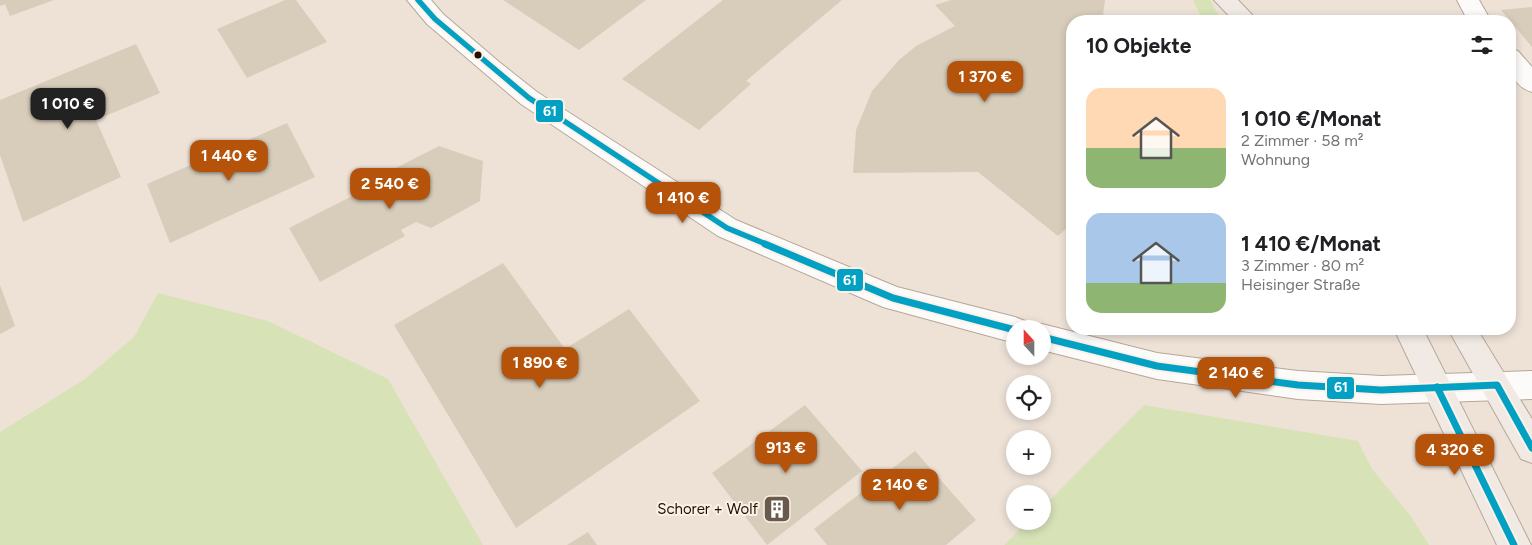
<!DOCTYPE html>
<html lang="de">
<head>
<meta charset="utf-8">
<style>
  body { margin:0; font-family:Figtree,sans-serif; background:#f6f6f6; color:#202124; height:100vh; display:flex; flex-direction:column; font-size:19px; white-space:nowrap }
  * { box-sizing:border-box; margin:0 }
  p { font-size:16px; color:#757577 }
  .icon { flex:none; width:28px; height:28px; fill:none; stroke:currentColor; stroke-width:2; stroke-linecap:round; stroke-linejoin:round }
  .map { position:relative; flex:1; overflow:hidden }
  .sheet { position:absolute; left:1066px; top:15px; width:450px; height:320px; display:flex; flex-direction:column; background:#fff; border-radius:20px; box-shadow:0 2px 8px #0003 }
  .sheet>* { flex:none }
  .needle { width:32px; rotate:339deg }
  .buttons { position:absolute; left:1006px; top:320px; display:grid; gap:10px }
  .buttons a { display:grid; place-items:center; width:45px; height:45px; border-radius:50%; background:#fff; box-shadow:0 2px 8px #0003; font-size:25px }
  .price { position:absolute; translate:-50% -42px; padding:0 11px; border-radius:10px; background:#b45309; color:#fff; font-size:16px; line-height:32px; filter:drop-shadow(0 1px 2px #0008) }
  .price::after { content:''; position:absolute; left:50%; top:30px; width:15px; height:11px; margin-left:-8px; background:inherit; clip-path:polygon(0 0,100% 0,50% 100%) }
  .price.current { background:#222; color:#fff }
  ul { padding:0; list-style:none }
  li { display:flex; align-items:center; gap:15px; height:125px; padding:0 20px }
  li span { display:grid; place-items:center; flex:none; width:140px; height:100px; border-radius:15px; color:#555 }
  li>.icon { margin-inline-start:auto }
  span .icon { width:60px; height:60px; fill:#fffc; stroke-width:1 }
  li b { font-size:21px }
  h2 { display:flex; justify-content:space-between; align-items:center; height:60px; padding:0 20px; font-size:21px }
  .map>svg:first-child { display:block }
  .green { fill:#d7e2b7 }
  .building { fill:#d8cdbb }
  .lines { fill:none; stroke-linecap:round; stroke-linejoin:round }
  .minor-casing { stroke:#b6a797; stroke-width:2 }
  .major-casing { stroke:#b7a899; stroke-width:2 }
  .minor { fill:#fcfbf9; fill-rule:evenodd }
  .major { fill:#f1eae4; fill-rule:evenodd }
  .bus-1-far1-casing { stroke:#fcf1e7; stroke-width:9 }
  .bus-1-casing { stroke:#fcf1e7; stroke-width:11 }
  .bus-1-far1 { stroke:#02a1c4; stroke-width:5.5 }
  .bus-1 { stroke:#02a1c4; stroke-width:7 }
  .bus-dot { fill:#221000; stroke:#fcf1e7; stroke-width:2 }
  .labels { text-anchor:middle; stroke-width:4; stroke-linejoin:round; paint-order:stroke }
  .poi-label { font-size:15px; fill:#221000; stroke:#fcf1e7; text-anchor:end }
  .line-badge { stroke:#fcf1e7; stroke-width:2 }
  .badge-label { font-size:14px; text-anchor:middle; font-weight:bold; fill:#fff }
</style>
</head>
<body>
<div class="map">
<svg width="1532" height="545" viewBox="0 0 1532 545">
  <rect width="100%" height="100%" fill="#eee2d7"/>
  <g class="green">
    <polygon points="1193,0 1210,0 1222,21 1203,21"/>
    <polygon points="158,293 268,321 388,379 483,545 0,545 0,432 85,379 134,337"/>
    <polygon points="1144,405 1358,441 1372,469 1410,515 1429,545 1004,545 1028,521 1042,521 1043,507"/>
  </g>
  <g class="building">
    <polygon points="0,0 54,0 10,16 5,4 0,6"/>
    <polygon points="285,0 296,0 327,42 247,78 217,29"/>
    <polygon points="503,0 646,0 579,50"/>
    <polygon points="723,0 842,0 746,81 751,84 699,130 622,79"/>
    <polygon points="951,0 1105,0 1103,15 1129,20 1072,21 1072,223 1058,236 978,172 853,173 856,130 872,91 899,60 916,46 955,26 935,5"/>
    <polygon points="1532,7 1532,47 1501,10"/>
    <polygon points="136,44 160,93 96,120 121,177 23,222 0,155 0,100"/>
    <polygon points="287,123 315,177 170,243 147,184"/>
    <polygon points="439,146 483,161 480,201 431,228 416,222 401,230 405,236 320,282 289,228 372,186 375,191 390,183 392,170"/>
    <polygon points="503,263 565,349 629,309 700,401 516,528 394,325"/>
    <polygon points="0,285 15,326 0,334"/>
    <polygon points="805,405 862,471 767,545 712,473"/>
    <polygon points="915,451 976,520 946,545 827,545 814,529"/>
    <polygon points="588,532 597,545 567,545"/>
  </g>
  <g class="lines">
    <g class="minor-casing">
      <g id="minor">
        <polygon points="407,0 431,0 443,14 498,61 537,92 736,220 897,287 1015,317 1025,321 1029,329 1015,329 1015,343 883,307 718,236 521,104 427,24"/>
        <polygon points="1457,0 1479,0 1491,21 1468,21"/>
        <path d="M1510 49 1518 51 1532 67V92C1510 85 1510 68 1510 49Z"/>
        <polygon points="1042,324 1157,353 1298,371 1381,376 1532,371 1532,399 1381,404 1298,399 1157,379 1042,350 1042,329 1031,329"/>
      </g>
    </g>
    <g class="major-casing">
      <g id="major">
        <polygon points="1214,0 1238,0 1258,21 1234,21"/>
        <polygon points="1394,329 1423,329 1531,545 1497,545"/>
        <polygon points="1448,329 1477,329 1532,419 1532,463 1521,459"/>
      </g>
    </g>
    <use href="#minor" class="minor"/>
    <use href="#major" class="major"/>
    <g class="bus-1-far1-casing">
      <polyline id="bus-1-far1" points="418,0 435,19 529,98 727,228 768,245"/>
    </g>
    <g class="bus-1-casing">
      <g id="bus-1">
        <polyline points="765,244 893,298 1015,330"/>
        <polyline points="1042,337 1157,366 1298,385 1381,390 1497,385 1532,448"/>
        <polyline points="1437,387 1514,545"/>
      </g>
    </g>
    <use href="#bus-1-far1" class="bus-1-far1"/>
    <use href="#bus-1" class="bus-1"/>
  </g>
  <defs>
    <g id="building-square" transform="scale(1.4375)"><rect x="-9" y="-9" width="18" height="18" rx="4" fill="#695a4b" stroke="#fcf1e7"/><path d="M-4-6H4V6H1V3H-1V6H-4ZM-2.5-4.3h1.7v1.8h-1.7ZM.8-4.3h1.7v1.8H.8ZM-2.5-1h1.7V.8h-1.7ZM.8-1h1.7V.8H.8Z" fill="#fff"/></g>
  </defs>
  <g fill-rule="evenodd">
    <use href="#building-square" x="777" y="509"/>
  </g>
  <circle class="bus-dot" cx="478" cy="55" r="4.5"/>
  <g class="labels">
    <g class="poi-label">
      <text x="758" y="514">Schorer + Wolf</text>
    </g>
  </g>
  <g class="line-badge">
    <rect x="535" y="99" width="29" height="24" rx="5" fill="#02a1c4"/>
    <rect x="836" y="268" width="28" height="24" rx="5" fill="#02a1c4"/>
    <rect x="1326" y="376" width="29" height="24" rx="5" fill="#02a1c4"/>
  </g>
  <g class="badge-label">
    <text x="550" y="116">61</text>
    <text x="850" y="285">61</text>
    <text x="1341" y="392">61</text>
  </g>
</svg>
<div class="buttons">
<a><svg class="needle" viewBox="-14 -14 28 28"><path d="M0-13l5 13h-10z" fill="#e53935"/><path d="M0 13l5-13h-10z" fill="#757577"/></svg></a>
<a><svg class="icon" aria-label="locate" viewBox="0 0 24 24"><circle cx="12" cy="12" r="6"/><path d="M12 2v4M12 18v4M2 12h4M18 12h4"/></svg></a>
<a>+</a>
<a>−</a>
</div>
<b class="price" style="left:985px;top:103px">1 370 €</b>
<b class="price current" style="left:68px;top:130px">1 010 €</b>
<b class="price" style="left:229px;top:182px">1 440 €</b>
<b class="price" style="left:390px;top:210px">2 540 €</b>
<b class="price" style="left:683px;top:224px">1 410 €</b>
<b class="price" style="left:540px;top:389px">1 890 €</b>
<b class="price" style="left:1236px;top:399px">2 140 €</b>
<b class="price" style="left:786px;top:474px">913 €</b>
<b class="price" style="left:1455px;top:476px">4 320 €</b>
<b class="price" style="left:900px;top:511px">2 140 €</b>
<section class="sheet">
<h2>10 Objekte<svg class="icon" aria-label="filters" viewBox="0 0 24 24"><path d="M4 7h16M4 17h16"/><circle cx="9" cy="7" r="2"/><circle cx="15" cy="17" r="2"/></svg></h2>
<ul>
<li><span style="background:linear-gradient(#ffd9b3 60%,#8fb573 0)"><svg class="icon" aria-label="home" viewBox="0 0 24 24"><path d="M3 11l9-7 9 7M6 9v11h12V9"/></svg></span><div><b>1 010 €/Monat</b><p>2 Zimmer · 58 m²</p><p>Wohnung</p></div></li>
<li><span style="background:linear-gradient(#a9c7e8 70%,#8fb573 0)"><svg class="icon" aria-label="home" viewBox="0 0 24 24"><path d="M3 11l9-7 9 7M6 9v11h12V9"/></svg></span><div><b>1 410 €/Monat</b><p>3 Zimmer · 80 m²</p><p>Heisinger Straße</p></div></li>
</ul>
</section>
</div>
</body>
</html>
